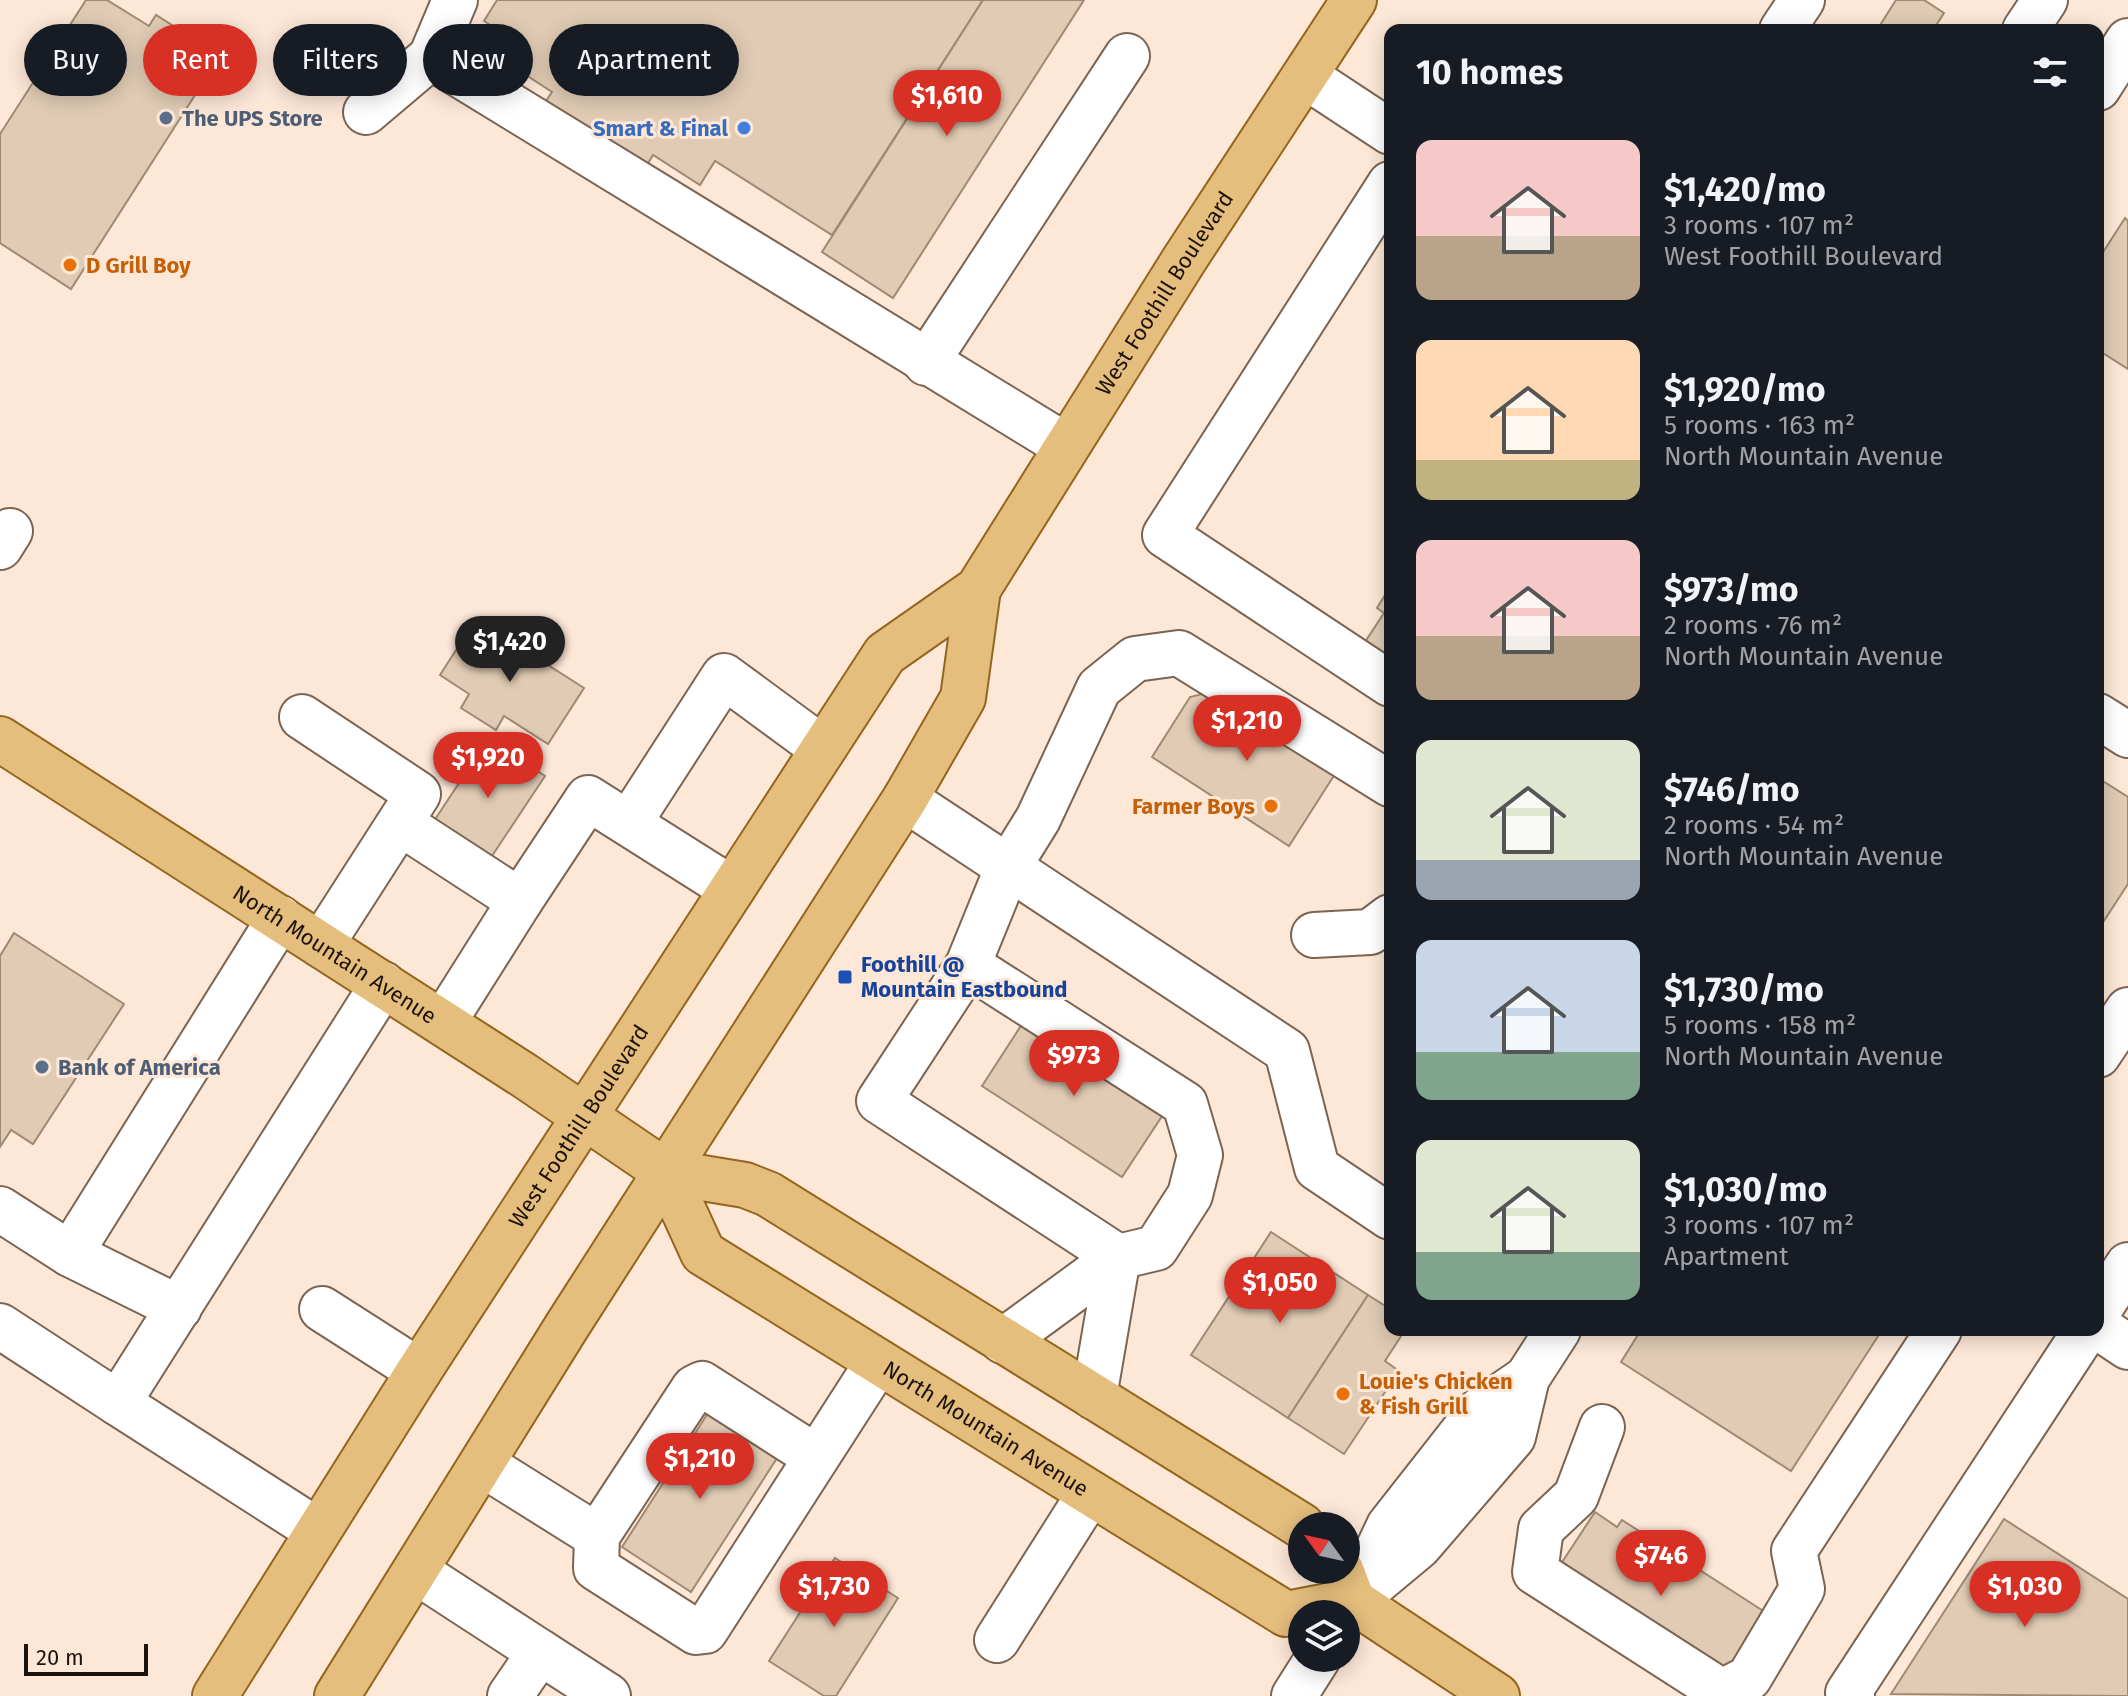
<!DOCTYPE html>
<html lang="en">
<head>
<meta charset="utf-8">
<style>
  body { margin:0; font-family:"Fira Sans",sans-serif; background:#20242c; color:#f1f3f6; height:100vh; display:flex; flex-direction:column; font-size:30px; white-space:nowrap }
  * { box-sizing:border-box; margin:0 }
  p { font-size:26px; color:#9ea1a6 }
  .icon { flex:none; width:44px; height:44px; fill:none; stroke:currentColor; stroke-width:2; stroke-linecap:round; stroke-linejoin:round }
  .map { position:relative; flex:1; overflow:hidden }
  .sheet { position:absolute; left:1384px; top:24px; width:720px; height:1312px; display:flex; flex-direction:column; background:#171b24; border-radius:16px; box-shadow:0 4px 20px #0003 }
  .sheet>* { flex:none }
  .banner { position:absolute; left:24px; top:24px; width:760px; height:72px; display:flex; gap:16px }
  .needle { width:52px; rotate:303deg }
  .controls { position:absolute; left:1288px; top:1512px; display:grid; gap:16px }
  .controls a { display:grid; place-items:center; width:72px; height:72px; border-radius:50%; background:#171b24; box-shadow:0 4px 20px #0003; font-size:40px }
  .scale { position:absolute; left:24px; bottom:20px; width:124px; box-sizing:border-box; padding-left:8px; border:4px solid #1d130d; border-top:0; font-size:22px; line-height:28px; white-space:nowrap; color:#1d130d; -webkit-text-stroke:6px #fde7d7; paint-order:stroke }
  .price { position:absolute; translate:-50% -68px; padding:0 18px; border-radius:28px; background:#d93025; color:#fff; font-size:26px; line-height:52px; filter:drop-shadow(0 2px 4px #0008) }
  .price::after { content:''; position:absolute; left:50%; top:48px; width:24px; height:18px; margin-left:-12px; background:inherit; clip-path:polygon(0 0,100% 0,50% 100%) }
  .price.selected { background:#222; color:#fff }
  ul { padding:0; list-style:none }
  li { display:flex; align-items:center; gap:24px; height:200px; padding:0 32px }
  li span { display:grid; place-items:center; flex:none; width:224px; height:160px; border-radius:16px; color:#555 }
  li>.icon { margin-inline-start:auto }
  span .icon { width:96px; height:96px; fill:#fffc; stroke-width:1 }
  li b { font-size:34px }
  h2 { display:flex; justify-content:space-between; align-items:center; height:96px; padding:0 32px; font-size:34px }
  .pill { padding:0 28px; border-radius:36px; background:#171b24; box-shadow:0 4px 20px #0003; font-size:28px; line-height:72px }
  .pill.selected { background:#d93025; color:#fff }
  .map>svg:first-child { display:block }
  .building { fill:#e1cbb4; stroke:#9e8a74; stroke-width:2 }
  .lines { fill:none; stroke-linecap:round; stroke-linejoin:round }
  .minor-casing { stroke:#7b6452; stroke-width:48 }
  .major-casing { stroke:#94661d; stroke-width:48 }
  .minor { stroke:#fff; stroke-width:44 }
  .major { stroke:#e5be7d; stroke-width:44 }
  .service-dot { fill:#5c6f8a; stroke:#fde7d7; stroke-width:3 }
  .shop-dot { fill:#3f7fe0; stroke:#fde7d7; stroke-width:3 }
  .food-dot { fill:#e8710a; stroke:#fde7d7; stroke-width:3 }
  .transit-dot { fill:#1a4fb4; stroke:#fde7d7; stroke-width:3 }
  .labels { text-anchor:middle; stroke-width:6; stroke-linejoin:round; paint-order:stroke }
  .service-label { font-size:22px; font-weight:bold; fill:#4e5e75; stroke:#fde7d7; text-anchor:start }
  .shop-label { font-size:22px; font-weight:bold; fill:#366cbe; stroke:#fde7d7; text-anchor:end }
  .food-label { font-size:22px; font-weight:bold; fill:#c56008; stroke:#fde7d7; text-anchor:start }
  .street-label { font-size:22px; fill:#1d130d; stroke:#fde7d7 }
  .transit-label { font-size:22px; font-weight:bold; fill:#164399; stroke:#fde7d7; text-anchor:start }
</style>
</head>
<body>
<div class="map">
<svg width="2128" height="1696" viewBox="0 0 2128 1696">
  <rect width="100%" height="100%" fill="#fde7d7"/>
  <g class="building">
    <polygon points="86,0 107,0 149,26 156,15 220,56 71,289 0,243 0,134"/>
    <polygon points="497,0 983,0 832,235 715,161 700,185 653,155 647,165 546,101 552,92 506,62 518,43 484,21"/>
    <polygon points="983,0 1084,0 893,298 822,252"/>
    <polygon points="1896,0 1924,0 1944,13 1933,30 1877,30"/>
    <polygon points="2125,218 2128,221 2128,369 2098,350 2098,260"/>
    <polygon points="1390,587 1390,657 1365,642 1384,613 1377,608"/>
    <polygon points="476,619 584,688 548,744 504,716 496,730 461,708 469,694 440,675"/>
    <polygon points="1218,690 1340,766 1289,846 1152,757 1190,697"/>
    <polygon points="488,739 545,776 488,862 432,824"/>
    <polygon points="2098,778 2128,797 2128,884 2098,930"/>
    <polygon points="14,933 124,1004 33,1144 11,1130 0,1147 0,956"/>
    <polygon points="1026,1018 1166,1110 1122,1177 982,1086"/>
    <polygon points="1271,1232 1368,1295 1288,1418 1191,1355"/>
    <polygon points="1368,1295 1390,1309 1390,1330 1405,1330 1385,1361 1399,1371 1344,1454 1288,1418"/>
    <polygon points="1641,1330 1882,1330 1791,1471 1621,1362"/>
    <polygon points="710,1410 779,1455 691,1592 622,1547"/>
    <polygon points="1595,1512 1617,1527 1622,1520 1768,1614 1719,1690 1553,1576"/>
    <polygon points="2004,1519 2128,1599 2128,1696 1891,1694"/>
    <polygon points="835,1558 898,1598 836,1696 824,1696 769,1661"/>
  </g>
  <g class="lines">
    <g class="minor-casing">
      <g id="minor">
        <polyline points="1782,30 1802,0"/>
        <polyline points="2025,30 2045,0"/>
        <polyline points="431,57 455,0"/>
        <polyline points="1305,76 1390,132"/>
        <polyline points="2098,88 2128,41"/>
        <polyline points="366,112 431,57 1066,446"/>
        <polyline points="1390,184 1165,535 1390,684"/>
        <polyline points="926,363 1127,56"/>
        <polyline points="0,547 10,531"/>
        <polyline points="2098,716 2128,735"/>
        <polyline points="302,717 418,794 321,945"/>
        <polyline points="905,799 1287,1051 1317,1168 1390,1217"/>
        <polyline points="400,823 520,901 443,1023"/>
        <polyline points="629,823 724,676 822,748"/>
        <polyline points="520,901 588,798 732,889"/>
        <polyline points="1314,935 1370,932 1390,917"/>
        <polyline points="968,965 1185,1104 1200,1155 1190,1195 1156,1248 1118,1257 1003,1341"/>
        <polyline points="2098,1055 2128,1010"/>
        <polyline points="0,1209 70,1254 280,918"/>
        <polyline points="70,1254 179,1308"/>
        <polyline points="1118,1257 879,1101 968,965 1007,869 1038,819 1099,688 1135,659 1179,653 1390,784"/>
        <polyline points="322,1309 419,1371"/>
        <polyline points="2098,1311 2128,1265"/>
        <polyline points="0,1326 118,1403 383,984"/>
        <polyline points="2098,1327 2128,1347"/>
        <polyline points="1094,1397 1118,1257"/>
        <polyline points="118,1403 318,1531"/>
        <polyline points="1602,1427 1576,1496 1541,1529 1535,1572 1722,1692 1749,1678 1802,1589 1794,1551 1939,1330"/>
        <polyline points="816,1457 702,1384 694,1388 597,1536 596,1568 696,1632 705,1631 878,1362"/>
        <polyline points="482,1464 597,1536"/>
        <polyline points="417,1572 540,1652 510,1696"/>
        <polyline points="1358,1592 1389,1526 1480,1410 1527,1378"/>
        <polyline points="1353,1601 1419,1546 1513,1437 1527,1378 1558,1330"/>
        <polyline points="997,1640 1090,1493"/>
        <polyline points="540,1652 608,1696"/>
        <polyline points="1294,1696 1318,1658"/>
        <polyline points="1852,1696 1848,1693 2086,1330"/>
      </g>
    </g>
    <g class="major-casing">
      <g id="major">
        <path id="s1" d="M0 739 525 1076 666 1172 745 1185 768 1194 1302 1526"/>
        <path id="s2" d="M666 1172 703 1253 1286 1614 1353 1601"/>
        <polyline points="1341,1570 1353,1601 1497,1696"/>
        <path id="s3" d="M215 1696 419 1371 885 654 978 589 1184 260 1354 0"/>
        <polyline points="337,1696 567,1326 905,799 963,698 978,589"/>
      </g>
    </g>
    <use href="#minor" class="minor"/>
    <use href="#major" class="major"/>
  </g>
  <g class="service-dot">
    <circle cx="166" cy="118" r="8"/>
    <circle cx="42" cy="1067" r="8"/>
  </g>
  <circle class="shop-dot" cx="744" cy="128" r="8"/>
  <g class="food-dot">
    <circle cx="70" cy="265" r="8"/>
    <circle cx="1271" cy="806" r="8"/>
    <circle cx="1343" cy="1394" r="8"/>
  </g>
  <rect class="transit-dot" x="837" y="969" width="16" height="16" rx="4"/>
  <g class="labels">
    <g class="service-label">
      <text x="182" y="126">The UPS Store</text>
      <text x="58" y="1075">Bank of America</text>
    </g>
    <g class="shop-label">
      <text x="728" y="136">Smart &amp; Final</text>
    </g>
    <g class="food-label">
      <text x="86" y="273">D Grill Boy</text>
      <text x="1255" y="814" text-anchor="end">Farmer Boys</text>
      <text x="1359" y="1389">Louie's Chicken<tspan x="1359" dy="25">&amp; Fish Grill</tspan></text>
    </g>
    <g class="street-label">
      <text dy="8" stroke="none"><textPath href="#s3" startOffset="1702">West Foothill Boulevard</textPath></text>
      <text dy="8" stroke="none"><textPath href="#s1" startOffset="398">North Mountain Avenue</textPath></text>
      <text dy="8" stroke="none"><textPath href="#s3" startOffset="676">West Foothill Boulevard</textPath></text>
      <text dy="8" stroke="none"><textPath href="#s2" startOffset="422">North Mountain Avenue</textPath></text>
    </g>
    <g class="transit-label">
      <text x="861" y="972">Foothill @<tspan x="861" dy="25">Mountain Eastbound</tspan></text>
    </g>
  </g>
</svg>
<div class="controls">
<a><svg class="needle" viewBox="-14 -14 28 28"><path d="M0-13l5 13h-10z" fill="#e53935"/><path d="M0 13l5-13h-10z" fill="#9ea1a6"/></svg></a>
<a><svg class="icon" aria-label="layers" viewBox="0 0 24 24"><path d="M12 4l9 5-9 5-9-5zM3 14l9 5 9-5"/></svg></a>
</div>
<div class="scale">20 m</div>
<b class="price" style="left:947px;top:138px">$1,610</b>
<b class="price selected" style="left:510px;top:684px">$1,420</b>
<b class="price" style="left:1247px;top:763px">$1,210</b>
<b class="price" style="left:488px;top:800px">$1,920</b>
<b class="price" style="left:1074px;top:1098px">$973</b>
<b class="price" style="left:1280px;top:1325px">$1,050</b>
<b class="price" style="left:700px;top:1501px">$1,210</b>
<b class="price" style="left:1661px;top:1598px">$746</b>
<b class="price" style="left:834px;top:1629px">$1,730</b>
<b class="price" style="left:2025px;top:1629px">$1,030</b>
<div class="banner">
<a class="pill">Buy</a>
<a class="pill selected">Rent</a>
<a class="pill">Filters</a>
<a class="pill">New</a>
<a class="pill">Apartment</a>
</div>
<section class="sheet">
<h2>10 homes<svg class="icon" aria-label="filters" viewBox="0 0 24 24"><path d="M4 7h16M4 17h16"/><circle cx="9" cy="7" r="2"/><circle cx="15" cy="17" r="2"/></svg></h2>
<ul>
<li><span style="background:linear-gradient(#f6c9c9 60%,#b9a48a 0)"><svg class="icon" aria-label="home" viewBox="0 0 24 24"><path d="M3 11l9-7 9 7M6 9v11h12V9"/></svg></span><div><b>$1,420/mo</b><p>3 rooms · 107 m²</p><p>West Foothill Boulevard</p></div></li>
<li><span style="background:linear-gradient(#ffd9b3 75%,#c2b280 0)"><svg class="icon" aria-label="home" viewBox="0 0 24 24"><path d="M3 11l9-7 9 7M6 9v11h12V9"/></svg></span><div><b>$1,920/mo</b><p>5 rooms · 163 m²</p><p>North Mountain Avenue</p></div></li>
<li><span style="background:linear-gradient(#f6c9c9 60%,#b9a48a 0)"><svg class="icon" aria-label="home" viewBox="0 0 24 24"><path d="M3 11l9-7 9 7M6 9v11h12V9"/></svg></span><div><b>$973/mo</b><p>2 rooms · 76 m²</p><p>North Mountain Avenue</p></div></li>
<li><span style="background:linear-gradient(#dfe7d0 75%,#9aa5b1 0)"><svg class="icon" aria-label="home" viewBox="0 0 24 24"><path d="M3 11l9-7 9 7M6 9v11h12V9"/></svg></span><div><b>$746/mo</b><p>2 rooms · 54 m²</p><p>North Mountain Avenue</p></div></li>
<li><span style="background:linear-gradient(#c9d6e8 70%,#7fa58c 0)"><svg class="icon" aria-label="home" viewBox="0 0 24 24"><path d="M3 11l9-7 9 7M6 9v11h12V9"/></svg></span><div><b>$1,730/mo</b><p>5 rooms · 158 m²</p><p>North Mountain Avenue</p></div></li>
<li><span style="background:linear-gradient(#dfe7d0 70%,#7fa58c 0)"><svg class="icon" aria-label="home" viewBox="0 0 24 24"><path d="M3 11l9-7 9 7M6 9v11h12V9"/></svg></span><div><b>$1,030/mo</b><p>3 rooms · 107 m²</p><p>Apartment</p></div></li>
</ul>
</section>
</div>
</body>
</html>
